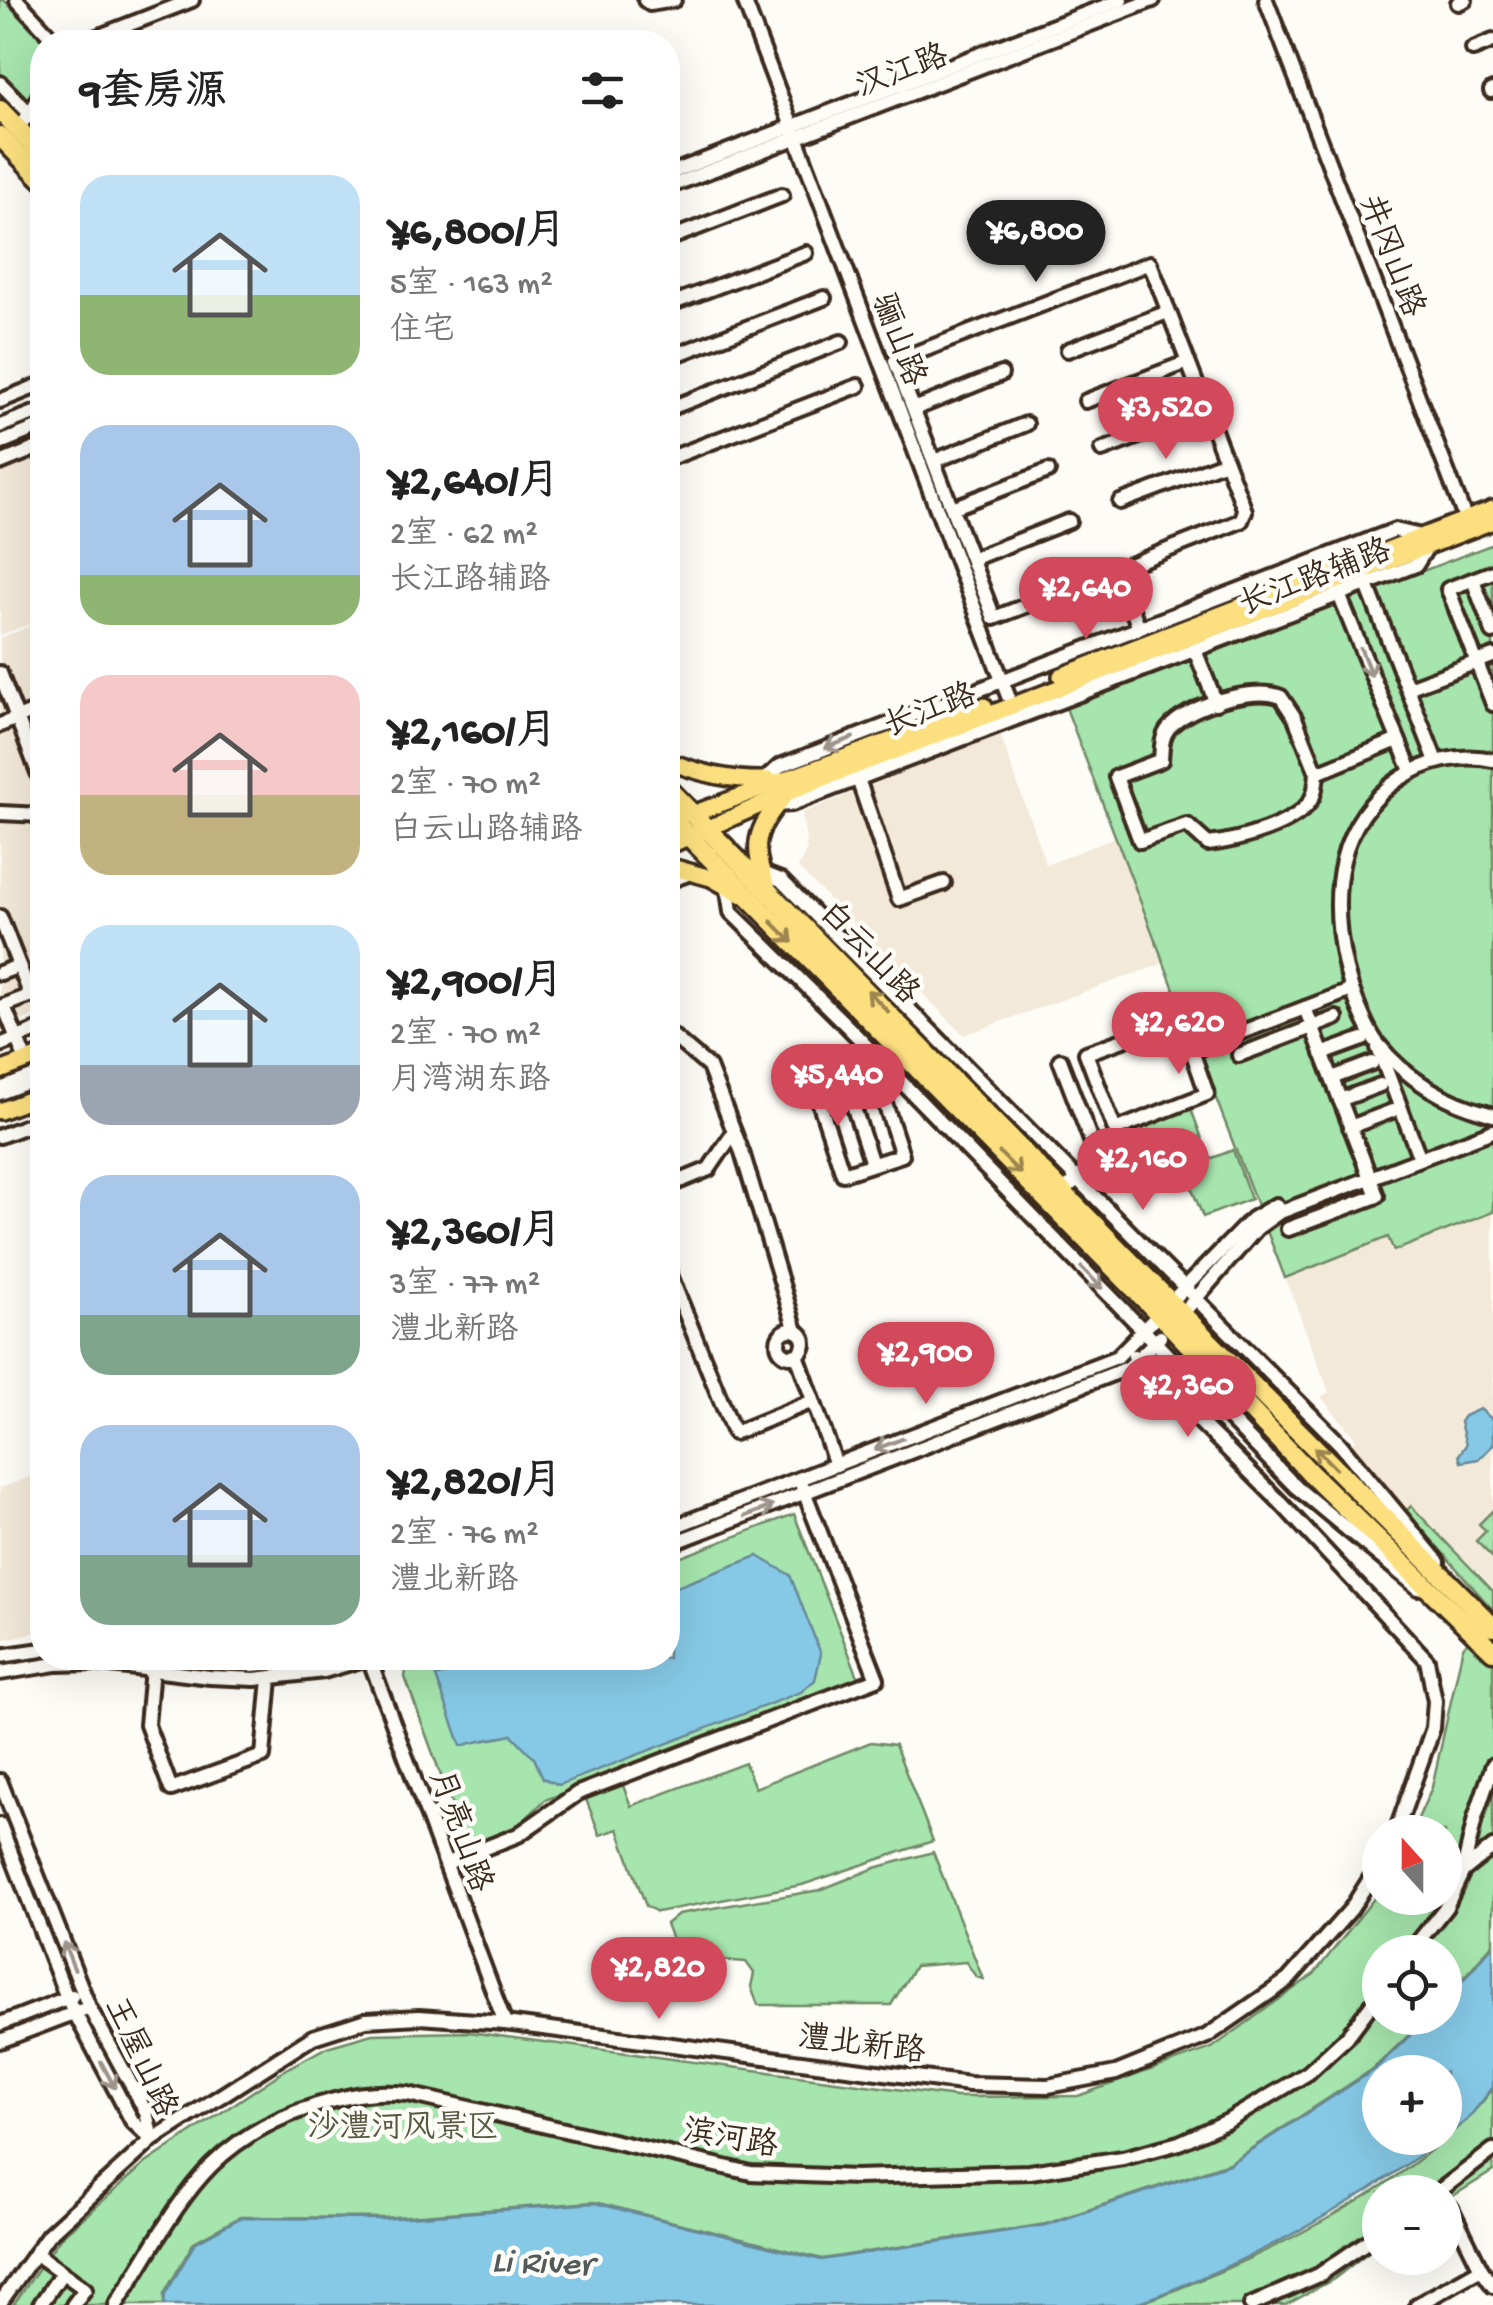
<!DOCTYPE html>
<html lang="zh">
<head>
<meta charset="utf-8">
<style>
  body { margin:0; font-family:"Gochi Hand","LXGW WenKai TC",sans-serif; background:#f2f2f2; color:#222; height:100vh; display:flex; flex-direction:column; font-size:38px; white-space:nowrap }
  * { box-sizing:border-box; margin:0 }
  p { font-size:32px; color:#767676 }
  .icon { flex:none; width:55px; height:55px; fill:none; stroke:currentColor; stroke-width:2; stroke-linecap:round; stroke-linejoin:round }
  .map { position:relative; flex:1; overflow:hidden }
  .sheet { position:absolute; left:30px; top:30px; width:650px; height:1640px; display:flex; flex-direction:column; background:#fff; border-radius:40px; box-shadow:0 10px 40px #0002 }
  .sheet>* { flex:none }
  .needle { width:65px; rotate:339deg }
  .tools { position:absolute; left:1362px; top:1815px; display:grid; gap:20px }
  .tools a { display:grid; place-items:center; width:100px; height:100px; border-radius:50%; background:#fff; box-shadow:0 10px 40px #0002; font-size:50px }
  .price { position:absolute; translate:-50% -85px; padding:0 22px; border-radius:35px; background:#d1495b; color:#fff; font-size:32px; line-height:65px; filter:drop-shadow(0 2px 5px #0008) }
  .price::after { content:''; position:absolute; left:50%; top:60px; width:30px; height:22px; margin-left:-15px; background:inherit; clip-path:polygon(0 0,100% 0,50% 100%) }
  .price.on { background:#222; color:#fff }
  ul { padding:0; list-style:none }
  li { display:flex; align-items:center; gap:30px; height:250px; padding:0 50px }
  li span { display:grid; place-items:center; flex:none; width:280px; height:200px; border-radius:30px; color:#555 }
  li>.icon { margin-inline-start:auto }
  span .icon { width:120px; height:120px; fill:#fffc; stroke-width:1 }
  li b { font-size:42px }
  h2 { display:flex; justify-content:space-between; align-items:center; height:120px; padding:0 50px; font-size:42px }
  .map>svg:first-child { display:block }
  .built { fill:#f3e9d8 }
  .green { fill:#a6e5ad; stroke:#708866; stroke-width:2.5 }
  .water { fill:#86c9e7; stroke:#688997; stroke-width:2.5 }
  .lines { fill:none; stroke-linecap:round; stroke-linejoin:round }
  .minor-casing { stroke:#3b2a1e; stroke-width:20 }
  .major-casing { stroke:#3b2a1e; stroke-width:22 }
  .highway-casing { stroke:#3b2a1e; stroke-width:25 }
  .minor { stroke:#fdfcf7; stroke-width:12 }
  .major { stroke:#fce080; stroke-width:15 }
  .highway { stroke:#fce080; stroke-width:18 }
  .oneway { stroke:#9c938a }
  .oneway2 { stroke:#9c854f }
  .labels { text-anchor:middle; stroke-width:9; stroke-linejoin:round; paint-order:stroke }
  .street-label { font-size:32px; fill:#3b2a1e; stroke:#fdfcf7 }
  .park-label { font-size:32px; fill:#565942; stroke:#fdfcf7 }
  .water-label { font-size:35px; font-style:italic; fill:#525a5a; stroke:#fdfcf7 }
</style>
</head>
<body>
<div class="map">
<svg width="1493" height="2305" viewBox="0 0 1493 2305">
  <rect width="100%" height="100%" fill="#fdfcf7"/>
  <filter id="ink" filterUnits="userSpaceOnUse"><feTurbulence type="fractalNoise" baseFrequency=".01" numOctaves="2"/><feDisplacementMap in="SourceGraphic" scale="20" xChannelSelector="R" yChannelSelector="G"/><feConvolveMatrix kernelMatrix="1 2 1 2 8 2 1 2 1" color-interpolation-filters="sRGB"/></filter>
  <g filter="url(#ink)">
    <g class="built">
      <polygon points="42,457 42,619 0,635 0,473"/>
      <polygon points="42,622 42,1013 0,1029 0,638"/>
      <polygon points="1000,734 1046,865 1115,837 1162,964 964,1035 798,868 807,849 802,813"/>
      <polygon points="1493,1213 1493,1508 1478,1524 1485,1531 1475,1541 1493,1560 1493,1588 1411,1505 1405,1510 1348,1446 1356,1439 1321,1397 1329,1392 1286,1279 1389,1238 1395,1251"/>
      <polygon points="32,1476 42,1502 42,1631 0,1640 0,1488"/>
    </g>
    <g class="green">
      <polygon points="0,0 4,0 44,42 42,77 27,105 0,78"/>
      <polygon points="1493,544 1493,1212 1394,1251 1388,1237 1285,1278 1066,708"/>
      <polygon points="1190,1106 1208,1155 1160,1173 1141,1125"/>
      <polygon points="1233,1150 1251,1199 1203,1217 1184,1169"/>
      <polygon points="1411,1506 1493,1591 1493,1610 1406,1511"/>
      <polygon points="1493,1510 1493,1558 1476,1541 1486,1531 1479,1524"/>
      <polygon points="794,1514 859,1679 545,1800 518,1826 467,1847 405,1677 407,1663 422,1658 668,1658 668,1562"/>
      <polygon points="1493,1615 1493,1943 1445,2000 1445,1952 1380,1952 1380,2018 1427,2018 1373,2069 1229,2163 1046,2224 822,2259 594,2202 382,2218 240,2217 194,2242 164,2294 164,2305 13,2305 60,2238 146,2163 285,2070 327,2047 372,2034 469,2032 956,2097 1078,2096 1212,2048 1314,1974 1380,1891 1380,1898 1445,1898 1445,1832 1412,1832 1432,1787 1463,1647"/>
      <polygon points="871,1742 895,1745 933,1841 802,1885 657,1912 646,1906 618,1829 600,1835 585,1797 622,1783 631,1806 745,1763 755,1788"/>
      <polygon points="933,1852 983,1979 976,1977 966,1962 915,1966 891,2005 758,2005 751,1987 754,1973 746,1962 679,1957 666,1924 678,1914 820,1890 875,1868"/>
      <path d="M1493 2089V2171L1445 2201V2192H1380V2243L1334 2279 1286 2305H1135C1250 2264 1417 2186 1493 2089Z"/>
    </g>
    <g class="water">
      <polygon points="1480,1409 1493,1420 1493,1445 1479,1459 1461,1462 1459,1455 1466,1445 1460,1422 1464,1416"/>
      <path d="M758 1556 790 1575 821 1654 815 1680 801 1692 559 1785 543 1778 534 1758 512 1735C495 1739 478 1740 461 1746L436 1677 487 1658H668V1590Z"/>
      <path d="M1493 1946V2087L1467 2120 1445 2137V2072H1380V2138H1444C1343 2212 1250 2262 1132 2305H164L165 2295 195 2243 240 2218 382 2219 595 2203 821 2260 1046 2225 1229 2164 1374 2070 1428 2018H1445V2001Z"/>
    </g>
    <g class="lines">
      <g class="minor-casing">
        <g id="minor">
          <polyline points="17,0 56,42"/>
          <polyline points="645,0 650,4 674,0"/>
          <polyline points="744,0 1008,696"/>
          <polyline points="1266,0 1469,528"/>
          <polyline points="1458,3 1465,0"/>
          <polyline points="84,42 192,0"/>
          <polyline points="1473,49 1493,41"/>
          <polyline points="0,83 42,126"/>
          <polyline points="1491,91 1493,90"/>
          <polyline points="17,128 30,114 42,90"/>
          <polyline points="668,174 1121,0"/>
          <polyline points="668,187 1153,0"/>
          <polyline points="668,239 782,195"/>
          <polyline points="668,305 806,253"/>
          <polyline points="1068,350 1168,312"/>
          <polyline points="668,358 824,298"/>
          <polyline points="0,401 42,384"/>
          <polyline points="1086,401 1188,362"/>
          <polyline points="668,409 841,342"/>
          <polyline points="914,409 1001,374"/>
          <polyline points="0,426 42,410"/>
          <polyline points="0,443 42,426"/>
          <polyline points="1102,450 1206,411"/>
          <polyline points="668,459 858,386"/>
          <polyline points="934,461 1026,424"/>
          <polyline points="0,463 42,446"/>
          <polyline points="1120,502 1226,462"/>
          <polyline points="952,508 1048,471"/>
          <polyline points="972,559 1069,521"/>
          <polyline points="1117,570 994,618 895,361 1150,263 1245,511 1241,521 1117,570 1139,628"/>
          <polyline points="1493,572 1448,589 1493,704"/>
          <polyline points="1364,577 1436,761"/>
          <polyline points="1473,580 1493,632"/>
          <polyline points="1336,587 1411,771"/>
          <polyline points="1195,650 1216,703"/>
          <polyline points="0,673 42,783"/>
          <polyline points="1408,688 1493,656"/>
          <polyline points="0,725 42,708"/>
          <path d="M1493 760C1425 746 1359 793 1343 860 1332 905 1340 961 1357 1003 1363 1017 1369 1033 1378 1044 1408 1081 1447 1103 1493 1115"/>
          <path d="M1317 773 1295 718 1281 697C1254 685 1187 706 1168 729 1161 738 1162 749 1161 760L1116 777 1140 841 1187 825 1208 844C1236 841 1299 825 1312 798 1316 791 1316 781 1317 773L1398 740"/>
          <polyline points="858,779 899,899 944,883"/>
          <polyline points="760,784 780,766 1395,530 1421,536"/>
          <polyline points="775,805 792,804 1416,565 1427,547"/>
          <polyline points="0,813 42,815"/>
          <polyline points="755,870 781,880 1340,1444 1438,1562"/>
          <polyline points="668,881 693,872"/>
          <polyline points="727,882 731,912 847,1026 1296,1487 1418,1588"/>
          <polyline points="0,917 31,996"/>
          <polyline points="0,973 19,966"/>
          <polyline points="4,1006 26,1061"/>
          <polyline points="0,1007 42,991"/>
          <polyline points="668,1032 709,1067 742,1152 796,1331"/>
          <polyline points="0,1045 42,1028"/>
          <polyline points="1378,1048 1417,1151"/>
          <polyline points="1192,1051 1180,1020 1086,1053 1115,1130 1207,1094 1192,1051 1352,990"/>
          <polyline points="1322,1054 1363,1039"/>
          <polyline points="1239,1055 1336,1018"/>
          <polyline points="1060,1060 1098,1159 1063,1192"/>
          <polyline points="1332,1078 1372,1063"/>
          <polyline points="877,1079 902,1155 843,1174 815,1089 869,1072 877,1079 901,1054"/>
          <polyline points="845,1080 872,1164"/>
          <polyline points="1340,1100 1380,1085"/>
          <polyline points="1350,1127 1392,1111"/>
          <polyline points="0,1136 42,1120"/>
          <polyline points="668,1186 709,1169 734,1132"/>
          <polyline points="1288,1229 1377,1196 1305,1008"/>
          <polyline points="668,1270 734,1433 813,1401"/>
          <polyline points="1177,1320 1257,1228 1278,1213 1493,1131"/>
          <circle cx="791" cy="1343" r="13"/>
          <polyline points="797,1355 836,1465"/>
          <polyline points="1134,1356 1280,1502 1427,1660 1435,1701 1433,1728 1396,1832"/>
          <polyline points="668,1505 676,1526"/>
          <polyline points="668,1529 1117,1357 1252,1219 1276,1205"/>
          <polyline points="668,1545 1128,1368 1160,1337"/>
          <polyline points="0,1656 42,1650"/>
          <polyline points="176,1658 253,1665 319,1658"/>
          <polyline points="369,1658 505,2023"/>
          <polyline points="152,1668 147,1725 171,1789 263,1756 270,1678"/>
          <polyline points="0,1673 56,1664 95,1663 210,1677 255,1679 324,1671 368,1658"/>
          <polyline points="0,1781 89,2007 146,2112 152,2140"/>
          <polyline points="0,1825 67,1998 132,2121 152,2140"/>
          <polyline points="447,1863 518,1835 578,1793 877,1679 802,1486"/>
          <polyline points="1463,1871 1493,1847"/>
          <polyline points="1410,1952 1446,1907 1463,1871 1475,1818 1493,1765"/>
          <polyline points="0,2024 72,1996"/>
          <polyline points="0,2041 82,2010"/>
          <polyline points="1438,2192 1493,2150"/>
          <polyline points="1451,2208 1481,2269 1493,2286"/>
          <polyline points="35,2253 85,2289 73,2305"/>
          <polyline points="0,2303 48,2235 152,2140 313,2037 366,2020 419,2017 505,2023 969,2084 1048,2086 1116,2073 1207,2036 1288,1980 1351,1909 1380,1863"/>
          <polyline points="40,2305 62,2273"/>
          <path d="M116 2305C178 2210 199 2141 317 2105 351 2095 373 2090 408 2094L751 2173 856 2177 1030 2172 1123 2158 1179 2143 1228 2121 1308 2073 1347 2037 1380 1993"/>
          <polyline points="1251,2305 1319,2275 1380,2233"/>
          <polyline points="1417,2305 1481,2269"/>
        </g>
      </g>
      <g class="major-casing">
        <g id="major">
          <polyline points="1061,676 1493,509"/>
          <path d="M668 761C702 774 732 781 768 780"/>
          <polyline points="681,814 695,813 984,706"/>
          <polyline points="668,846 801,787 1493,521"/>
          <polyline points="668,866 711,878 742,895"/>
          <path d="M768 888C751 847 754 831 783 798"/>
          <polyline points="0,1071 42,1055"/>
          <polyline points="0,1111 42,1095"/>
        </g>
      </g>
      <g class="highway-casing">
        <g id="highway">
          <polyline points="0,110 42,154"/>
          <polyline points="0,136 42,179"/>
          <polyline points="668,789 1172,1304 1493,1627"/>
          <polyline points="668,815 1171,1326 1311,1474 1493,1651"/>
        </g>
      </g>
      <use href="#minor" class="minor"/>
      <use href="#major" class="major"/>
      <use href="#highway" class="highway"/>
    </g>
    <defs><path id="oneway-shaft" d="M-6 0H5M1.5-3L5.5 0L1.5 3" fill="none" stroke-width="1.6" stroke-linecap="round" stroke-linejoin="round" transform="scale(2.5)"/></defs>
    <g class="oneway">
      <use href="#oneway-shaft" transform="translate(1366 662) rotate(68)"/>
      <use href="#oneway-shaft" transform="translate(839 743) rotate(159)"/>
      <use href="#oneway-shaft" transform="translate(1092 1278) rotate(45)"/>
      <use href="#oneway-shaft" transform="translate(889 1444) rotate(159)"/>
      <use href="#oneway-shaft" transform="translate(759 1511) rotate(-21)"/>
      <use href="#oneway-shaft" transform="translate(69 1956) rotate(-112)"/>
      <use href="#oneway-shaft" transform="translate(108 2075) rotate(62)"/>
    </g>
    <g class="oneway2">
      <use href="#oneway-shaft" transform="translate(782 932) rotate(45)"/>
      <use href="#oneway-shaft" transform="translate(878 1001) rotate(-134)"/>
      <use href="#oneway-shaft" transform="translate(1010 1163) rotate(45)"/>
      <use href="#oneway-shaft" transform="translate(1325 1458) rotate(-135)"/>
    </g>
  </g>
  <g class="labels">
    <g class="street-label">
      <text transform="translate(901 69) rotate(-21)" y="11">汉江路</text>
      <text transform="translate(1394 255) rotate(69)" y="11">井冈山路</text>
      <text transform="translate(901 339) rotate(69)" y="11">骊山路</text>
      <text transform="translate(1314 575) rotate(-21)" y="11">长江路辅路</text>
      <text transform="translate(929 708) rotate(-21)" y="11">长江路</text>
      <text transform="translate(871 951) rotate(46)" y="11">白云山路</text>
      <text transform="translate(463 1830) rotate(70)" y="11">月亮山路</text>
      <text transform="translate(862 2042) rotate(7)" y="11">澧北新路</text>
      <text transform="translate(143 2056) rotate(65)" y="11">王屋山路</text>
      <text transform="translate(731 2136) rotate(10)" y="11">滨河路</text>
    </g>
    <g class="park-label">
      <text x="403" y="2136">沙澧河风景区</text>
    </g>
    <g class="water-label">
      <text transform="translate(542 2260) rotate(2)" y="12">Li River</text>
    </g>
  </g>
</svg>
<div class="tools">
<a><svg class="needle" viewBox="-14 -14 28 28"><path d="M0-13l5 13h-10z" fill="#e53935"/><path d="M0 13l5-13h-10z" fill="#767676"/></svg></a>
<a><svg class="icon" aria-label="locate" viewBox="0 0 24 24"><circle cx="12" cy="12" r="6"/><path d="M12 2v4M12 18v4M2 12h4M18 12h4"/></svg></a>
<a>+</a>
<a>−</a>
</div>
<b class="price on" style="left:1036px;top:285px">¥6,800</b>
<b class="price" style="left:1166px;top:462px">¥3,520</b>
<b class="price" style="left:1086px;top:642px">¥2,640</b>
<b class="price" style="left:1179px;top:1077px">¥2,620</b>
<b class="price" style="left:838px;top:1129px">¥5,440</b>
<b class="price" style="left:1143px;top:1213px">¥2,160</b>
<b class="price" style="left:926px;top:1407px">¥2,900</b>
<b class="price" style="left:1188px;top:1440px">¥2,360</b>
<b class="price" style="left:659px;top:2022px">¥2,820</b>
<section class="sheet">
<h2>9套房源<svg class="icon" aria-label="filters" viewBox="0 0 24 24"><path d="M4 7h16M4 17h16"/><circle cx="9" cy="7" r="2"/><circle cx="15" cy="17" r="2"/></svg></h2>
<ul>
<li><span style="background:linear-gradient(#bfe0f5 60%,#8fb573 0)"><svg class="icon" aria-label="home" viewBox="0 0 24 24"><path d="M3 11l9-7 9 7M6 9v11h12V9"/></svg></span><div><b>¥6,800/月</b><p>5室 · 163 m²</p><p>住宅</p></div></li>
<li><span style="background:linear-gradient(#a9c7e8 75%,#8fb573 0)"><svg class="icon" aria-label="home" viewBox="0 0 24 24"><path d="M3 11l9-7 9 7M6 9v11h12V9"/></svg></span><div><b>¥2,640/月</b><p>2室 · 62 m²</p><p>长江路辅路</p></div></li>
<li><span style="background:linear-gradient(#f6c9c9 60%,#c2b280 0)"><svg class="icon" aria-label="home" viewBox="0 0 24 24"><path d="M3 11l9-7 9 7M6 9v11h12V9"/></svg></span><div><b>¥2,160/月</b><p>2室 · 70 m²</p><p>白云山路辅路</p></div></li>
<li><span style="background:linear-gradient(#bfe0f5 70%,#9aa5b1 0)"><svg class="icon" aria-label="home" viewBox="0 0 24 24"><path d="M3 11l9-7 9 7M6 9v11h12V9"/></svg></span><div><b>¥2,900/月</b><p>2室 · 70 m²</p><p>月湾湖东路</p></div></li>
<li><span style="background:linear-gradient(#a9c7e8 70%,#7fa58c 0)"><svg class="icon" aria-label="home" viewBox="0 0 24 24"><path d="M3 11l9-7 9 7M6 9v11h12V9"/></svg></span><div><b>¥2,360/月</b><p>3室 · 77 m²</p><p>澧北新路</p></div></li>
<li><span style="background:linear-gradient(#a9c7e8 65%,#7fa58c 0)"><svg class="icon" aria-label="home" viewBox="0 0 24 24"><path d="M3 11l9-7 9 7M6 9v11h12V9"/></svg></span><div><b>¥2,820/月</b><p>2室 · 76 m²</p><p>澧北新路</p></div></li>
</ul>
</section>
</div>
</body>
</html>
